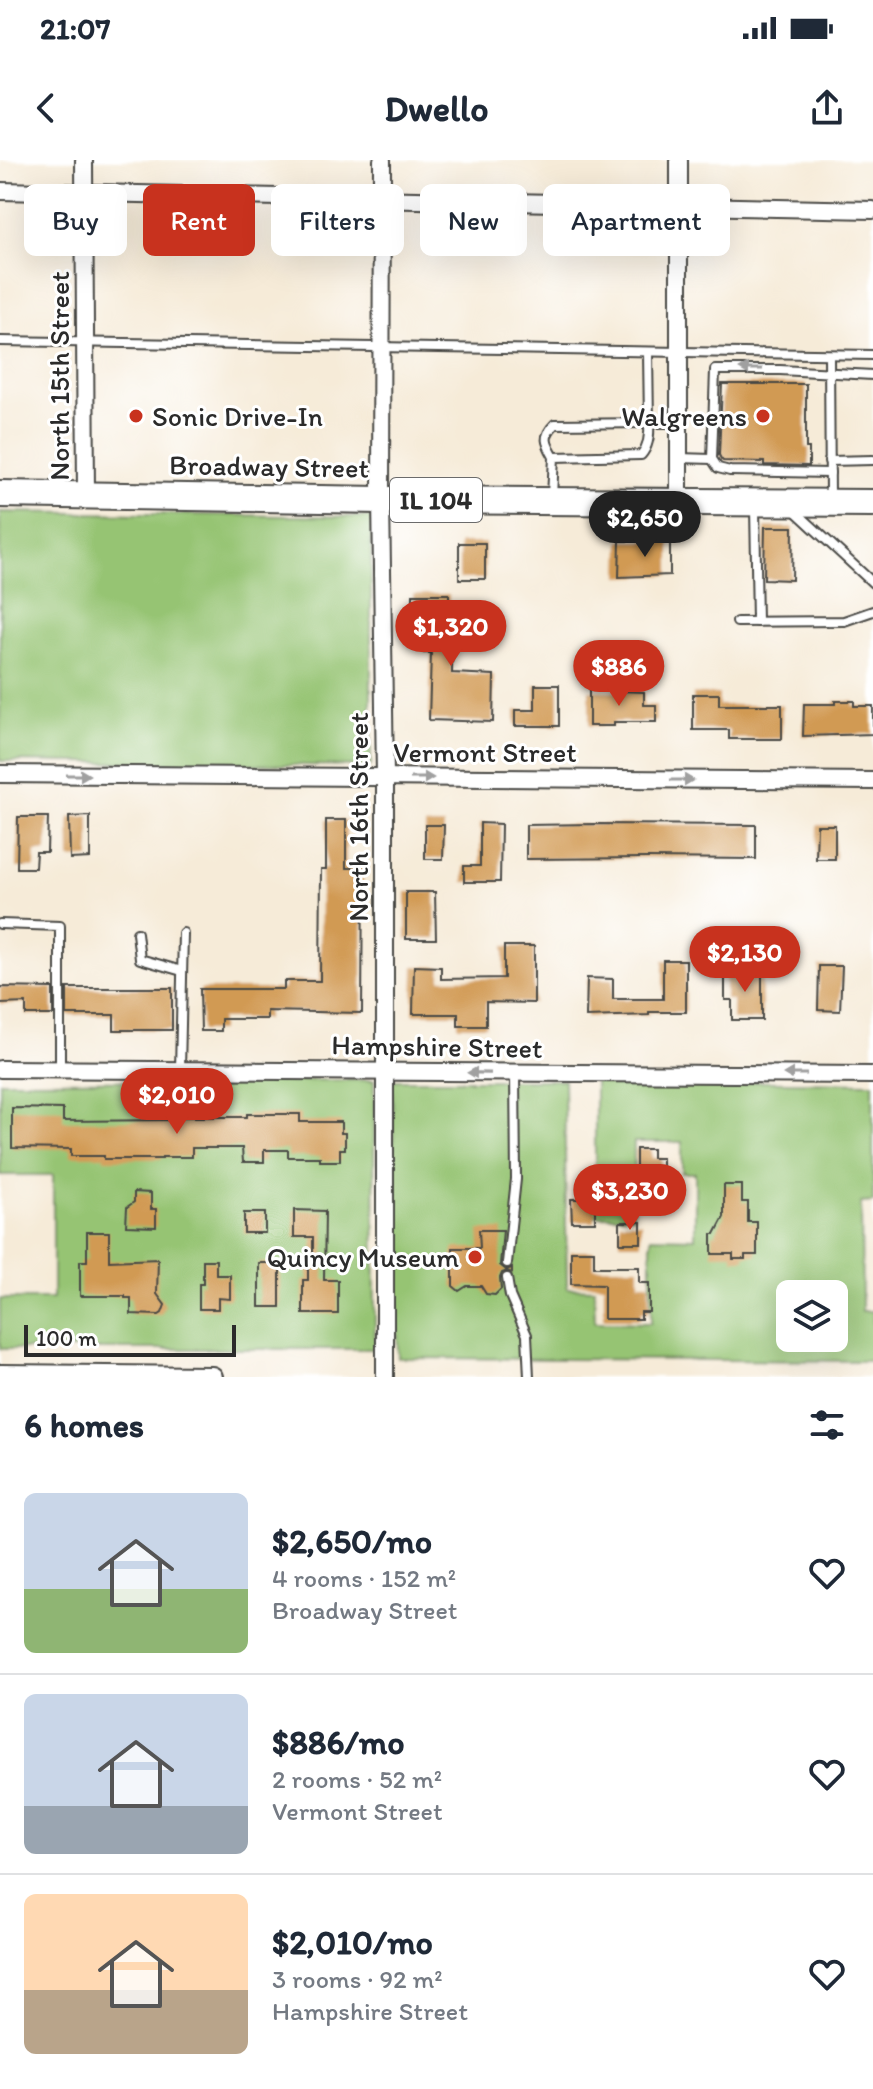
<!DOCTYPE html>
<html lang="en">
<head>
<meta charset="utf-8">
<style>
  body { margin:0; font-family:Itim,sans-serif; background:#f2f2f3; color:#1f2937; height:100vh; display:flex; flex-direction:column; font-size:30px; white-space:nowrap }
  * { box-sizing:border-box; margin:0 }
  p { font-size:26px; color:#747a83 }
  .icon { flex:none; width:44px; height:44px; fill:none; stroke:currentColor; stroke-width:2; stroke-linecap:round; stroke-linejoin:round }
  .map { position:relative; height:1217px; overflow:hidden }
  .drawer { display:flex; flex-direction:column; background:#fff; flex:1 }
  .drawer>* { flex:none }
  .top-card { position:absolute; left:24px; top:24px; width:826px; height:72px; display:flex; gap:16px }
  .controls { position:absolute; left:776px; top:1120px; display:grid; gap:16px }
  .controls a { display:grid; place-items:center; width:72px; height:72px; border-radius:12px; background:#fff; box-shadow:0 8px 32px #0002; font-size:40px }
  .scale { position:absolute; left:24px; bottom:20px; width:212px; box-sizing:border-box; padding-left:8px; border:4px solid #2b2b2b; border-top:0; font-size:22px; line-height:28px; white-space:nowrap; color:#2b2b2b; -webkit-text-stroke:6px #fff; paint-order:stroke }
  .price { position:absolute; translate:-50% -68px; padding:0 18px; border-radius:28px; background:#c8321e; color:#fff; font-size:26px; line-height:52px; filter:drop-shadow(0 2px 4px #0008) }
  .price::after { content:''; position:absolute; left:50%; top:48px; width:24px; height:18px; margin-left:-12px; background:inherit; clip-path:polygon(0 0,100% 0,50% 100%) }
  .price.selected { background:#222; color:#fff }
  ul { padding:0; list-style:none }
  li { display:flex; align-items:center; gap:24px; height:200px; padding:0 24px }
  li+li { border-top:2px solid #e0e1e3 }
  li span { display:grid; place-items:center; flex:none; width:224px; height:160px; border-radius:12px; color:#555 }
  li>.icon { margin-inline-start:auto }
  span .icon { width:96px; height:96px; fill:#fffc; stroke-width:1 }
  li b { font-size:34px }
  h2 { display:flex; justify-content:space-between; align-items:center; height:96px; padding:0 24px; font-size:34px }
  .tag { padding:0 28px; border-radius:12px; background:#fff; box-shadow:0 8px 32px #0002; font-size:28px; line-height:72px }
  .tag.selected { background:#c8321e; color:#fff }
  .status { display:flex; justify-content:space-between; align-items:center; height:56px; padding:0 40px; background:#fff; direction:ltr }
  .status svg { height:22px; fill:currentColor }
  header { display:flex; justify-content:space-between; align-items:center; height:104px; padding:0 24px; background:#fff; font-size:36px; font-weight:700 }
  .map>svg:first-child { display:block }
  .green { fill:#96c473; stroke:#60784f; stroke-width:2; fill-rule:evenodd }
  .building { fill:#d19a53 }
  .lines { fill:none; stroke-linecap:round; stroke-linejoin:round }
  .service-casing { stroke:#494845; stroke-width:12 }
  .minor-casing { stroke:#494845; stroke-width:20 }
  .tertiary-casing { stroke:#494845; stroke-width:24 }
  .primary-casing { stroke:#494845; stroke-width:30 }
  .service { stroke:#fff; stroke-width:8 }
  .minor { stroke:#fff; stroke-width:16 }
  .tertiary { stroke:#fff; stroke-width:20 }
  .primary { stroke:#fff; stroke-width:26 }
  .oneway { fill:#a0a0a0 }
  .poi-dot { fill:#c8321e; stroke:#fff; stroke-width:3 }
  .labels { text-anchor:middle; stroke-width:6; stroke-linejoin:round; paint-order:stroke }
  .shield { fill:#fff; stroke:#6b6b6b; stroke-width:2 }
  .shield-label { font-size:26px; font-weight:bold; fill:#2b2b2b }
  .street-label { font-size:28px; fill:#2b2b2b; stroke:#fff }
  .poi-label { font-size:28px; fill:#2b2b2b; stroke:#fff; text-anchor:end }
</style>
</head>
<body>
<div class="status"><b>21:07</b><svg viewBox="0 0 49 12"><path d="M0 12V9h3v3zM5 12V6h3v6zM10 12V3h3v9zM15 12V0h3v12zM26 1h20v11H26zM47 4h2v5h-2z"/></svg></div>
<header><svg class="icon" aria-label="back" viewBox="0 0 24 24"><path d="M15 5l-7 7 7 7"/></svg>Dwello<svg class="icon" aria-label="share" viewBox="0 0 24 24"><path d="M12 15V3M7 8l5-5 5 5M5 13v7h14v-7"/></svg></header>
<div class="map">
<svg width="873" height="1217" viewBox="0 0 873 1217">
  <rect width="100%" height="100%" fill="#fff"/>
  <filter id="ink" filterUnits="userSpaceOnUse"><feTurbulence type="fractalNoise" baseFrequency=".0125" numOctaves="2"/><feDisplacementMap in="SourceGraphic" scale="16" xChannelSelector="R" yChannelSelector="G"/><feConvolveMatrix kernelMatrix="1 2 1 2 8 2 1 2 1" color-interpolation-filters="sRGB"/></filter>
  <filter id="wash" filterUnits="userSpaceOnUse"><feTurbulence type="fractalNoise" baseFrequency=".006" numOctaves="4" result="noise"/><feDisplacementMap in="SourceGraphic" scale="32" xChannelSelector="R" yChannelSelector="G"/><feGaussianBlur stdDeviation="1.8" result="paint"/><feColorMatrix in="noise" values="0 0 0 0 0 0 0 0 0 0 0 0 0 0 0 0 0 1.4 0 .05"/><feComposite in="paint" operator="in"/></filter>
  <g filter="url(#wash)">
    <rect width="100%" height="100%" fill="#f6ebd8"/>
    <g class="green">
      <polygon points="0,352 371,357 371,606 0,601"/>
      <polygon points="374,920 375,1189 0,1189 0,1139 53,1139 53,1015 0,1015 0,921"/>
      <path d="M392 920H564L567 1128 594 1129 595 1162 651 1163V1077L695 1078V1013H682V982H634L633 1056H595V920L873 923V1042L861 1043 862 1151H873V1201L398 1198ZM790 1134H834V1178H790Z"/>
    </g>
    <g id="blocks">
      <g class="building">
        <polygon points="722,224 806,224 806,288 809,288 809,306 764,305 764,302 723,301 721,299 719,295"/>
        <polygon points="765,367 793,367 792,420 764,419"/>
        <polygon points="620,381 670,381 670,415 619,417"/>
        <rect x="459" y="383" width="26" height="36"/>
        <polygon points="413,434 449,434 449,467 453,467 452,513 494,515 493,562 429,560 431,493 424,493 424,459 413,459"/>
        <polygon points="535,525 559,525 559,566 515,566 515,550 535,550"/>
        <polygon points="589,530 644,532 644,545 656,545 656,562 614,562 614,566 589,566"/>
        <polygon points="693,534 719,534 719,545 782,545 782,579 729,579 729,570 693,570"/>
        <polygon points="835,541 854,541 854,546 873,546 873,574 803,576 804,544 835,544"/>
        <polygon points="90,656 90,698 70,699 69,657"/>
        <polygon points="18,657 48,657 47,692 36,692 35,708 17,708"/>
        <polygon points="326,660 346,660 346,708 363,708 362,853 267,851 267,859 221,859 221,871 201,871 200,829 284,829 284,821 320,821 321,709 326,709"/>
        <polygon points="480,663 501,664 500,722 464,722 464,706 480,706"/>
        <polygon points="596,664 756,665 756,699 647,698 526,699 526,665"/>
        <polygon points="425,665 444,665 443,699 425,699"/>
        <polygon points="817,665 835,665 835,699 816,699"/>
        <polygon points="406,732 435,732 436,779 406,779"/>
        <polygon points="504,786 534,786 534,843 486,842 486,866 458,866 458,854 413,854 414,806 441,807 441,819 504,818"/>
        <polygon points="663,800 686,800 686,852 649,852 649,855 586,857 587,818 613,819 613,839 663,839"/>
        <polygon points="819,806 842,806 840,851 818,850"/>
        <polygon points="725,809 762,810 762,860 732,860 732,840 725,840"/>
        <polygon points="0,827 53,828 53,855 26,855 26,843 0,844"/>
        <polygon points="67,828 172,828 172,870 114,870 114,855 67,855"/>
        <polygon points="12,948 63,949 63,961 175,960 175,957 247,957 247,954 300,954 300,962 341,962 341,973 345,973 345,989 340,989 340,1001 320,1001 320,997 288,997 288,990 264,990 264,1002 243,1002 242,988 192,988 192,997 162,997 162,999 104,999 104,996 71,996 71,989 12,988"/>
        <polygon points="636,989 652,989 652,998 662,998 662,1017 651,1017 651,1038 636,1038"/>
        <polygon points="724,1025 742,1025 742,1042 748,1042 748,1062 757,1062 757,1095 745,1095 745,1099 733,1099 733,1094 712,1094 712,1074 715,1074 724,1057"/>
        <polygon points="134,1032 151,1033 151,1049 156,1049 156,1067 126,1066 127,1047 134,1042"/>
        <polygon points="571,1039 595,1039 595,1062 572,1062"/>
        <polygon points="294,1050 325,1051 324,1120 338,1120 338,1154 303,1154 303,1120 308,1120 308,1099 313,1099 313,1077 294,1077"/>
        <rect x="244" y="1053" width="21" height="20"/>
        <rect x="620" y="1062" width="21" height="21"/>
        <polygon points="479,1070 503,1070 500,1105 506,1110 512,1108 512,1113 507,1111 502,1113 500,1118 501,1129 495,1135 486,1134 481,1126 467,1126 459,1131 453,1126 453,1088 480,1088"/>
        <polygon points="87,1072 109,1072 109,1101 158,1099 157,1134 165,1145 162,1153 159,1155 131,1154 131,1138 125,1138 125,1136 80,1136 80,1101 87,1101"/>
        <polygon points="571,1091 594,1091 594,1107 639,1107 639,1123 649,1123 649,1152 641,1152 641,1159 604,1159 604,1125 571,1124"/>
        <polygon points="203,1100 216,1100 216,1115 230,1115 230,1139 218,1138 218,1149 199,1149 199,1124 203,1124"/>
        <rect x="259" y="1103" width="21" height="44"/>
      </g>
    </g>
  </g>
  <g filter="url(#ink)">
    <use href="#blocks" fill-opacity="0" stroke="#494845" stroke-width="2"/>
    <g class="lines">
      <g class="service-casing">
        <g id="service">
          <polyline points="0,181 873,195"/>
          <polyline points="829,195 830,338"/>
          <path d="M554 297C546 283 542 277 555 264L649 263 648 192"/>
          <polyline points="679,298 712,299"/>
          <polyline points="829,301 873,300"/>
          <polyline points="830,313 730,311 718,308 712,299 715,210 780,210 873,215"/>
          <path d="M552 336 554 297 641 295C649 286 650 275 649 263H679"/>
          <polyline points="755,347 757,462"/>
          <polyline points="793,349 873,423"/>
          <polyline points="737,462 844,461 873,451"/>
          <polyline points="0,764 60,766 60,909"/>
          <polyline points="137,773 140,799 182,811"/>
          <polyline points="180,910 183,773"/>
          <polyline points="507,1103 516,1019 515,913"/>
          <polyline points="507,1118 510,1136 527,1175 529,1217"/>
        </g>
      </g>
      <g class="minor-casing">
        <g id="minor">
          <polyline points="84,0 86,335"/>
          <polyline points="382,0 381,340 385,617 385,1217"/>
          <polyline points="679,0 679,341"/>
          <polyline points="0,31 873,50"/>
          <polyline points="0,614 873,621"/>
          <polyline points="0,909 873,915"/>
        </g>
      </g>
      <g class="tertiary-casing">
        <polyline id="tertiary" points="0,1215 212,1217"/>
      </g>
      <g class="primary-casing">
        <polyline id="primary" points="0,334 381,340 873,343"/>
      </g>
      <use href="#service" class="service"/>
      <use href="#minor" class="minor"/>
      <use href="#tertiary" class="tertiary"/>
      <use href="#primary" class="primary"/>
    </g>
    <defs><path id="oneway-solid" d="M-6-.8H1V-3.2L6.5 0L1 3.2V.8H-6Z" transform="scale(2)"/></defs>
    <g class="oneway">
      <use href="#oneway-solid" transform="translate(751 209) rotate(180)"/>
      <use href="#oneway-solid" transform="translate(78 615)"/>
      <use href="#oneway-solid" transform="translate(422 618)"/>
      <use href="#oneway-solid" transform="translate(682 620)"/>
      <use href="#oneway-solid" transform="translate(479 913) rotate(-179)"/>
      <use href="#oneway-solid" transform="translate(795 914) rotate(-180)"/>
    </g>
  </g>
  <g class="poi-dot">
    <circle cx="136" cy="256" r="8"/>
    <circle cx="763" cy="256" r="8"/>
    <circle cx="475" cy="1097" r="8"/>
  </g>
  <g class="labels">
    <rect class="shield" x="390" y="318" width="92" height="44" rx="6"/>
    <g class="shield-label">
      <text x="436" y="349">IL 104</text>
    </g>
    <g class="street-label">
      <text transform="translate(59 216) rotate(-90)" y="10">North 15th Street</text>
      <text transform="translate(269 306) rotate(1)" y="10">Broadway Street</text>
      <text x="485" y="602">Vermont Street</text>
      <text transform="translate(358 657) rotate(-90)" y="10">North 16th Street</text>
      <text transform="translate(437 886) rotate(1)" y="10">Hampshire Street</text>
    </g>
    <g class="poi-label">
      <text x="152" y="266" text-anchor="start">Sonic Drive-In</text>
      <text x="747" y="266">Walgreens</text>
      <text x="459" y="1107">Quincy Museum</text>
    </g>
  </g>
</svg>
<div class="controls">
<a><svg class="icon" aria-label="layers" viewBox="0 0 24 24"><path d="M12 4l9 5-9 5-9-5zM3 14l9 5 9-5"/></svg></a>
</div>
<div class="scale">100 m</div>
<b class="price selected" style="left:645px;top:399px">$2,650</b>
<b class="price" style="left:451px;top:508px">$1,320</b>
<b class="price" style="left:619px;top:548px">$886</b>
<b class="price" style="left:745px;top:834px">$2,130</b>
<b class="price" style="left:177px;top:976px">$2,010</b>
<b class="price" style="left:630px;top:1072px">$3,230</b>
<div class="top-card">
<a class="tag">Buy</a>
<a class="tag selected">Rent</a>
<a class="tag">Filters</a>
<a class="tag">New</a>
<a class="tag">Apartment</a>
</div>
</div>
<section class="drawer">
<h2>6 homes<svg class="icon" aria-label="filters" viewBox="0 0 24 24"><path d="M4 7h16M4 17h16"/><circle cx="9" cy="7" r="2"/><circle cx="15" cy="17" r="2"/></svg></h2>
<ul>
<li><span style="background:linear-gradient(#c9d6e8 60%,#8fb573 0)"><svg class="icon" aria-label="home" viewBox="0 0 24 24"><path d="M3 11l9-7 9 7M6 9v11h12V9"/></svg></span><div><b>$2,650/mo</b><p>4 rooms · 152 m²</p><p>Broadway Street</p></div><svg class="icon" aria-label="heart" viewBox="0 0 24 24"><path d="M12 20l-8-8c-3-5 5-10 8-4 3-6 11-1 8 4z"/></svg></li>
<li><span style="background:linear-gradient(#c9d6e8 70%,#9aa5b1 0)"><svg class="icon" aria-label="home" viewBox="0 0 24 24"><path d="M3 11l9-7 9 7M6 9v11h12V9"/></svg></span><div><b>$886/mo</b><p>2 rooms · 52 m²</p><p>Vermont Street</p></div><svg class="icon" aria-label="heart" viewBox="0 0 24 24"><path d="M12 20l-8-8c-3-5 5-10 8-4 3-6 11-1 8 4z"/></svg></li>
<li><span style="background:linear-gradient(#ffd9b3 60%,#b9a48a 0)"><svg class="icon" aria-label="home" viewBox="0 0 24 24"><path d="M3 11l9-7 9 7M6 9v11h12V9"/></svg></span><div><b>$2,010/mo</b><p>3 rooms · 92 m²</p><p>Hampshire Street</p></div><svg class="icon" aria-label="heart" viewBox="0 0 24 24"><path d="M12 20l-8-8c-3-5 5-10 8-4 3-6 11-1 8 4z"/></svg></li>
</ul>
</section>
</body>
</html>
